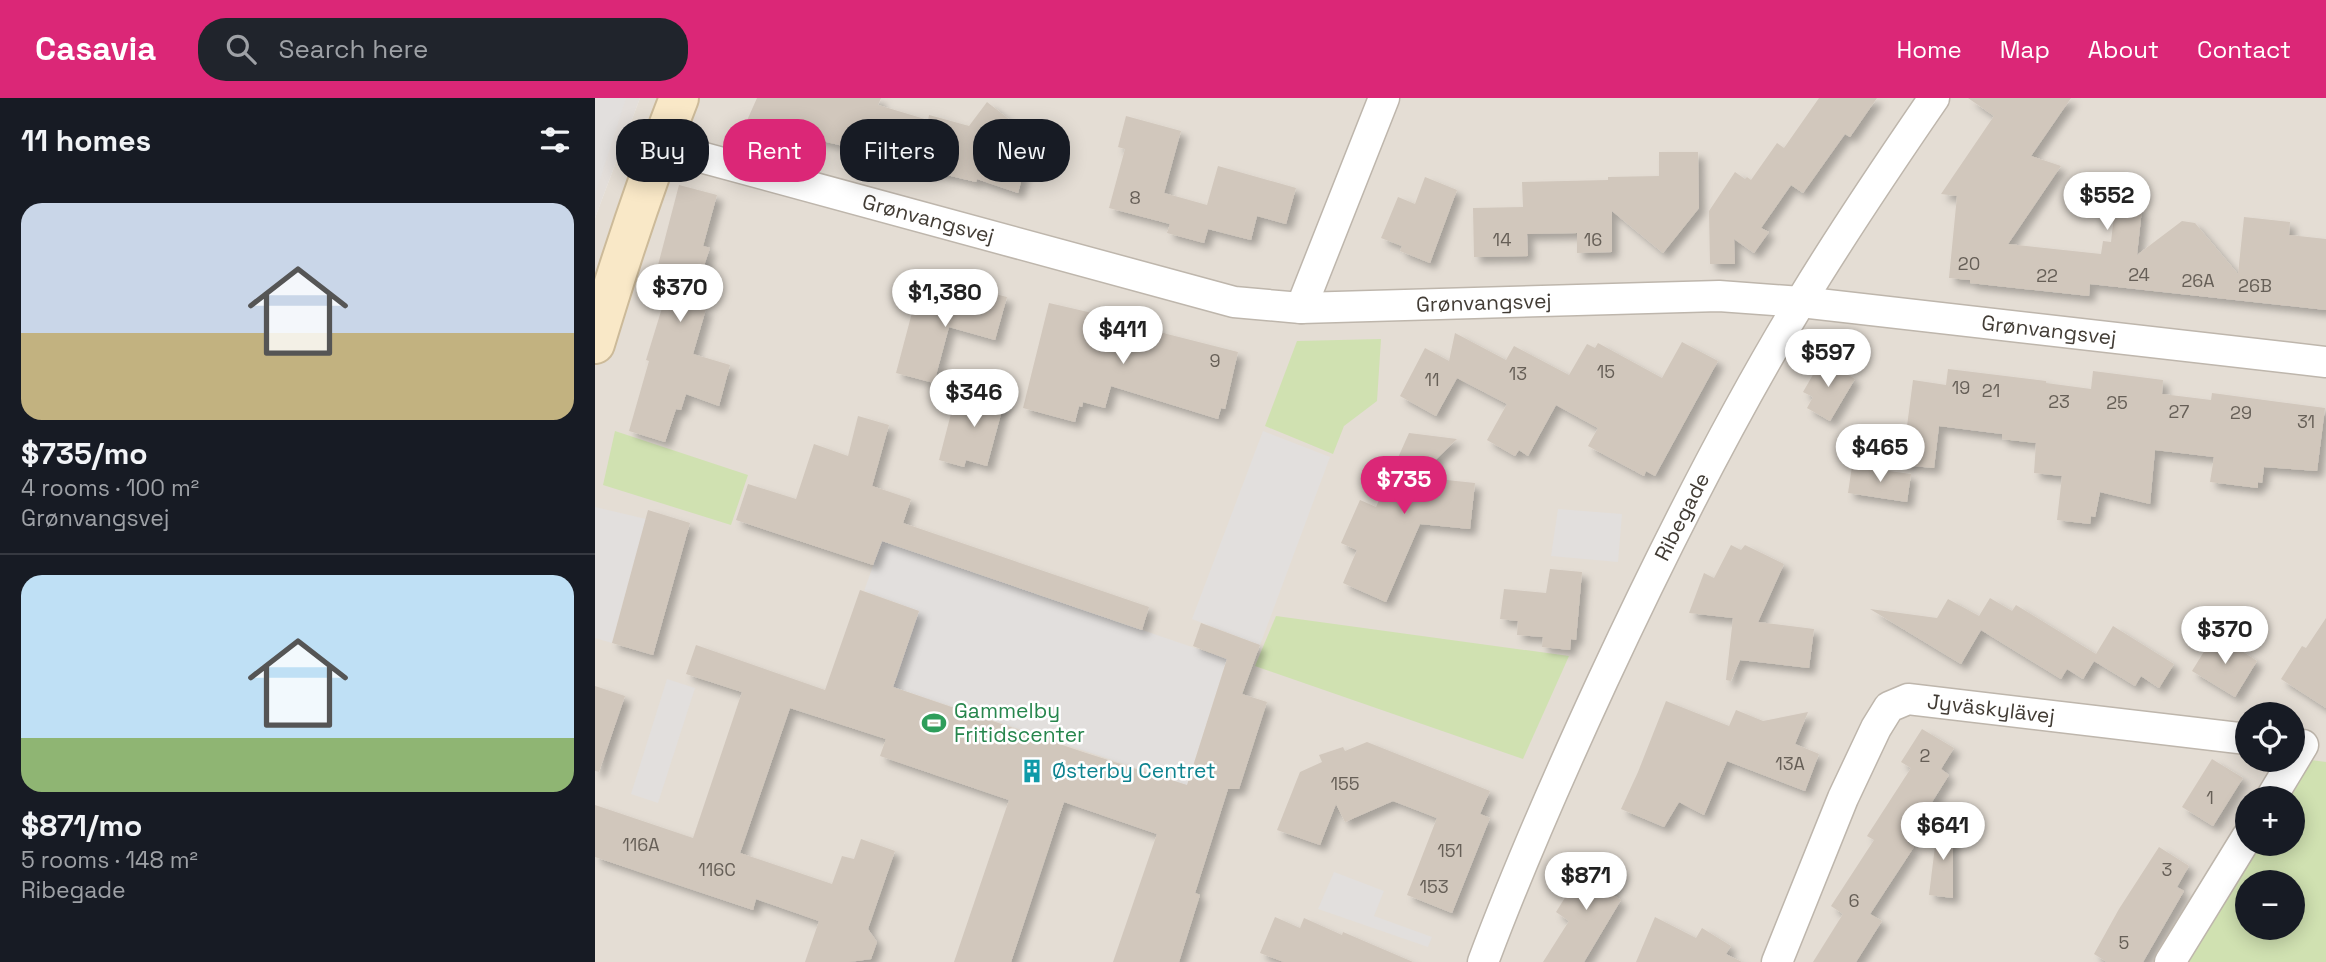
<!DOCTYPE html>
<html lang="en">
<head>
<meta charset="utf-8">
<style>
  body { margin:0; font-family:"Space Grotesk",sans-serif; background:#20242c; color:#f1f3f6; height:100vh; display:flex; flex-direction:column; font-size:26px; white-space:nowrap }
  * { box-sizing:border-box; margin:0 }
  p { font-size:23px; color:#9ea1a6 }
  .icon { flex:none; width:38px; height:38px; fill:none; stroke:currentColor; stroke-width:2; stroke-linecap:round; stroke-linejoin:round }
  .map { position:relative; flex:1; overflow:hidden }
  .details { display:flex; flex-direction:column; background:#171b24; width:595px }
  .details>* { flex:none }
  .hud { position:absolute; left:21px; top:21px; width:665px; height:63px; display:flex; gap:14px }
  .buttons { position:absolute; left:1640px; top:604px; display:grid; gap:14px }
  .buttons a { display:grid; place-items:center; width:70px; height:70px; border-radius:50%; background:#171b24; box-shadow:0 4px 18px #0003; font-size:35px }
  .price { position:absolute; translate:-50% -60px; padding:0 16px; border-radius:24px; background:#fff; color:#222; font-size:23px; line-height:46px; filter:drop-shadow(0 2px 4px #0008) }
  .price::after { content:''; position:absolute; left:50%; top:42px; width:21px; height:16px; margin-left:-10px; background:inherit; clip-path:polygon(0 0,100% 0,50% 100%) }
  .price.selected { background:#db2777; color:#fff }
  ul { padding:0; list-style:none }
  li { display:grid; align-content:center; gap:14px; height:371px; padding:0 21px }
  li+li { border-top:2px solid #363941 }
  li span { display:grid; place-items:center; height:217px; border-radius:21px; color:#555 }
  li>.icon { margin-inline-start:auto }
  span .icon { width:126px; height:126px; fill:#fffc; stroke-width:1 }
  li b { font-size:30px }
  h2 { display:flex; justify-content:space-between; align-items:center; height:84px; padding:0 21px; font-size:30px }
  .tag { padding:0 24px; border-radius:28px; background:#171b24; box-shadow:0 4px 18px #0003; font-size:24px; line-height:63px }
  .tag.selected { background:#db2777; color:#fff }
  header { display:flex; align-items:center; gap:42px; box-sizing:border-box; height:98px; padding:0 35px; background:#db2777; color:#fff }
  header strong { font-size:33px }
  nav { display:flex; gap:38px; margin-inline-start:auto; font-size:24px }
  .search { width:490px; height:63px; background:#20242c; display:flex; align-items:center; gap:18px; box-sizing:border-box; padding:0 24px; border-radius:28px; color:#9ea1a6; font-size:26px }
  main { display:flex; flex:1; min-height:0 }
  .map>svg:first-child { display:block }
  .residential { fill:#e4ddd4; fill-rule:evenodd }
  .industrial { fill:#e3deda }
  .green { fill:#d0e1b1; fill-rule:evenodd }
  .parking { fill:#e2dfdd }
  .building { fill:#d1c7bc; filter:url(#shadow) }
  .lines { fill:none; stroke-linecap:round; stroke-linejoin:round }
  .street-casing { stroke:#beb6ac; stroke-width:33 }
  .secondary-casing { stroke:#ccba99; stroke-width:42 }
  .street { stroke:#fff; stroke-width:30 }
  .secondary { stroke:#f9e8c7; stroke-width:38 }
  .labels { text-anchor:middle; stroke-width:5; stroke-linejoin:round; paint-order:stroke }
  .number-label { font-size:18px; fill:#665f57 }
  .street-label { font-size:21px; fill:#423c35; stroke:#fff }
  .leisure-label { font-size:21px; fill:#27864d; stroke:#fff; text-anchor:start }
  .culture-label { font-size:21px; fill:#0d838f; stroke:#fff; text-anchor:start }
</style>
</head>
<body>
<header>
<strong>Casavia</strong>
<div class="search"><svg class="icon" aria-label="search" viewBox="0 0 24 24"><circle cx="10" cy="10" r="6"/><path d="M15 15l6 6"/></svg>Search here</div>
<nav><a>Home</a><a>Map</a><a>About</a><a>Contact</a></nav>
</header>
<main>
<section class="details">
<h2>11 homes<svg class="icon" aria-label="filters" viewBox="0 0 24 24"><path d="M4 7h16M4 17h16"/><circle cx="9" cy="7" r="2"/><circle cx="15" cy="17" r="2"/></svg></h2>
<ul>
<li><span style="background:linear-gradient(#c9d6e8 60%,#c2b280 0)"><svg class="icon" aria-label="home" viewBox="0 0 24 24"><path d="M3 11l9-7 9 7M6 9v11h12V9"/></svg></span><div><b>$735/mo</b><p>4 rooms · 100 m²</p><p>Grønvangsvej</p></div></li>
<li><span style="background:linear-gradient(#bfe0f5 75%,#8fb573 0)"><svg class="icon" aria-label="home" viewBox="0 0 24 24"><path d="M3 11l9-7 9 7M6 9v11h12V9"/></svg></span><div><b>$871/mo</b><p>5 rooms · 148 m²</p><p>Ribegade</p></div></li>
</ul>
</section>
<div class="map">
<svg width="1731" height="864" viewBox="0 0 1731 864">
  <defs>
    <filter id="shadow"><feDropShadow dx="6" dy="6" stdDeviation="3.5" flood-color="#0004"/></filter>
  </defs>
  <rect width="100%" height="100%" fill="#f1ece5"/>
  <path class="residential" d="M45 0H1731V864H0V120ZM1652 616H1698V662H1652ZM1652 700H1698V746H1652ZM1652 784H1698V830H1652Z"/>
  <polygon class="industrial" points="0,0 45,0 0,120"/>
  <g class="green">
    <polygon points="786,241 782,303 749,328 738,356 670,328 702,243"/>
    <polygon points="20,333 153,377 136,427 8,387"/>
    <polygon points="681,518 974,558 928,661 660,568"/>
    <path d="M1716 662 1731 664V864H1593L1665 746H1698V700H1693ZM1652 784H1698V830H1652Z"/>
  </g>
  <g class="parking">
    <polygon points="0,0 31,0 0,97"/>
    <polygon points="668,333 735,359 665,547 597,521"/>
    <polygon points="0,409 51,421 17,545 0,540"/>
    <polygon points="963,411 1027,416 1023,464 956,458"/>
    <polygon points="287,443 632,561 592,687 298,589 324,513 269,493"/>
    <polygon points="72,581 100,590 63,705 36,696"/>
    <polygon points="739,774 789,793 779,818 837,839 833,849 723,811"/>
  </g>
  <g class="building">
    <polygon points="162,0 286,0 283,7 333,22 334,17 374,28 392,4 438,40 423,95 382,81 381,84 339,74 339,76 299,65 299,63 269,53 173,30 171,42 146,36"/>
    <polygon points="1224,0 1282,0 1255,39 1250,36 1208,95 1196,87 1166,130 1174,134 1159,155 1139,141 1140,166 1115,166 1114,113 1140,74 1150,81 1152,79 1156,82 1182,45 1189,50"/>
    <polygon points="1373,0 1476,0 1436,58 1466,68 1413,146 1506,156 1508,143 1516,144 1520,108 1547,111 1542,157 1587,123 1600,125 1643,176 1649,119 1695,124 1694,137 1731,141 1731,212 1495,186 1494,198 1375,185 1375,182 1354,180 1362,98 1346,96 1399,18"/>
    <polygon points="531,18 586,33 569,95 612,107 623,68 701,90 691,126 662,118 656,142 613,131 609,145 572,135 575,126 514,110 530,51 523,49"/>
    <polygon points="1064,54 1103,54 1104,110 1068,155 1017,113 1017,154 982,155 982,135 932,136 933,158 879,159 878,110 928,109 927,84 1013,82 1013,79 1064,78"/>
    <polygon points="830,79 862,92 835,165 805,153 807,148 786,140 803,99 820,106"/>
    <polygon points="84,87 122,97 108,148 115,150 96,206 111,211 98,256 135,267 124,308 91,296 86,312 81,311 70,344 34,333 54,263 51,262 75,184 69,183 72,173 62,171"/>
    <polygon points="323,192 380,207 384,192 412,199 400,242 354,229 339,285 301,275"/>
    <polygon points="454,205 532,223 572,236 643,254 630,311 626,310 623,321 516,288 510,310 488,304 487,309 484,308 480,324 428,310"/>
    <polygon points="860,235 911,262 919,248 974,277 992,246 1000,250 1003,245 1067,280 1087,244 1123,263 1060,378 1051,373 1049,378 993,348 1003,330 961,307 933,358 924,352 920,358 892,342 912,306 862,280 841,318 805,298 830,250 854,263"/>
    <polygon points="1227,261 1260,281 1235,323 1212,310 1218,299 1208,294"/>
    <polygon points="1353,271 1451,283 1451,285 1496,291 1498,273 1568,282 1567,296 1616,302 1617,295 1730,310 1722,373 1669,369 1667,385 1663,384 1663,390 1615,384 1619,359 1560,352 1555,406 1505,394 1500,419 1496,418 1495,426 1462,422 1467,378 1439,375 1441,345 1407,341 1407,336 1344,328 1339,370 1307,367 1318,282 1351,287"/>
    <polygon points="390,284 413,290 392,368 371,362 369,369 344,362 359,304 383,311"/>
    <polygon points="263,318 294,327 277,388 316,401 308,425 554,509 547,532 287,443 278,467 141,422 153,386 201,401 219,346 253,358"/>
    <polygon points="814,335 862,341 823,379 880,385 875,431 825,426 791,504 748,485 762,452 746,445 765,402 781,409"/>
    <polygon points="1257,368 1316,376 1312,404 1253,395"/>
    <polygon points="53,412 95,425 58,557 17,545"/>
    <polygon points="1136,447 1146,452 1150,447 1189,466 1163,524 1219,531 1214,570 1145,562 1136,583 1131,582 1138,520 1094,515 1109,475 1119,480"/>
    <polygon points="955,471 987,474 981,542 976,541 975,552 947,549 948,539 922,537 923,523 905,521 909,491 951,495"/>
    <polygon points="265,492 324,513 298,589 488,654 592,687 632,561 598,548 606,525 665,547 647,596 672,604 644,691 633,691 600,795 605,797 584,864 518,864 562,736 469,704 416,864 359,864 414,702 285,658 291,641 195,610 145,755 237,786 247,758 259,761 266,741 300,753 273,831 282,844 276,861 254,864 210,864 224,823 161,801 158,812 0,759 0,707 98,740 147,594 91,576 101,547 230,592"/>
    <polygon points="1395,500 1417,513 1421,507 1501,556 1518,528 1579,566 1564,590 1546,578 1540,588 1499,563 1488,581 1472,571 1466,581 1386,532 1366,566 1275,511 1342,520 1353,501 1384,518"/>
    <polygon points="1731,520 1731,610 1686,581 1707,548 1711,550"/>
    <polygon points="1618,539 1631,547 1633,544 1662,563 1640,599 1597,573"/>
    <polygon points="0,588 30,598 4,674 0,673"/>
    <polygon points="1071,603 1134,628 1141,612 1168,623 1213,614 1200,646 1224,656 1210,693 1132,663 1109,717 1084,704 1069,729 1026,711 1043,674"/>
    <polygon points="1327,631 1359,650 1346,671 1354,677 1312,744 1319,749 1275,816 1287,823 1261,864 1218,864 1248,816 1236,808 1279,742 1272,738 1316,670 1306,664"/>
    <polygon points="772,644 895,693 885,716 895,720 857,815 812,797 842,720 798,703 750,724 741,706 725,747 682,732 705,674 727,664 724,657 748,649 750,653"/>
    <polygon points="1617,661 1648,680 1618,728 1587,709"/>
    <polygon points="1343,724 1358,725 1358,800 1334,797"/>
    <polygon points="1564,749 1594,768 1582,789 1589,793 1548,864 1512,864 1499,856 1524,811"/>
    <polygon points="998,755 1027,774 1014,794 1026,802 989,864 948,864 974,823 961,814"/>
    <polygon points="680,819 705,830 709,820 747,837 748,834 818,864 689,864 665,855"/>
    <polygon points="1060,819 1101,840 1107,830 1136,848 1131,856 1147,864 1041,864"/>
  </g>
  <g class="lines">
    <g class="street-casing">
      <g id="street">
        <path id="s1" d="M65 48 639 204 706 210 1124 198 1206 204 1731 264"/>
        <polyline points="706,210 789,0"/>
        <polyline points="1676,700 1708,647"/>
        <path id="s2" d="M888 864C924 768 965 675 1008 582 1068 453 1132 325 1206 203 1248 134 1293 67 1339 0"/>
        <path id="s3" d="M1182 864 1248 700 1281 630 1294 609 1313 601 1652 641"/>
        <polyline points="1575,864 1652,739"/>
      </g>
    </g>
    <g class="secondary-casing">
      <path id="secondary" d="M0 246C25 163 52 81 84 0"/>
    </g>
    <use href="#street" class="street"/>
    <use href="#secondary" class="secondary"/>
  </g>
  <defs>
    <g id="stadium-bare" transform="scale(1.89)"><path d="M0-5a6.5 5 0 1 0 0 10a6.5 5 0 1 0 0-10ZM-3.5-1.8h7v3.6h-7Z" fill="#2e9e5b" stroke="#fff" stroke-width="2.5" paint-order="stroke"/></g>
    <g id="building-bare" transform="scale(1.89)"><path d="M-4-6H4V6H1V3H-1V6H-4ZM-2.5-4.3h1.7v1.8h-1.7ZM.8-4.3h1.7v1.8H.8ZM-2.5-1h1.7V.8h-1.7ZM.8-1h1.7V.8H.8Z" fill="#0f9aa8" stroke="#fff" stroke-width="2.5" paint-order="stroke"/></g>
  </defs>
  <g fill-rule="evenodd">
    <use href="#stadium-bare" x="339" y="625"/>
    <use href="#building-bare" x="437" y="673"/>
  </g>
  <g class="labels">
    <g class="number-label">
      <text x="540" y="106">8</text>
      <text x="907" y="148">14</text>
      <text x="998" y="148">16</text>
      <text x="1374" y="172">20</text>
      <text x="1544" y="183">24</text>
      <text x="1452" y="184">22</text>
      <text x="1603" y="189">26A</text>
      <text x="1660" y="194">26B</text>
      <text x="620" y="269">9</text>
      <text x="1011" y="280">15</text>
      <text x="923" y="282">13</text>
      <text x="837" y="288">11</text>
      <text x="1366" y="296">19</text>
      <text x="1396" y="299">21</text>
      <text x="1464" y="310">23</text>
      <text x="1522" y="311">25</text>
      <text x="1584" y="320">27</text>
      <text x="1646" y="321">29</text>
      <text x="1711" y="330">31</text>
      <text x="1330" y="664">2</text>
      <text x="1195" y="672">13A</text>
      <text x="750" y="692">155</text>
      <text x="1615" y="706">1</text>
      <text x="46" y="753">116A</text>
      <text x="855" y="759">151</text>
      <text x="122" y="778">116C</text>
      <text x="1572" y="778">3</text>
      <text x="839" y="795">153</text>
      <text x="1259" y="809">6</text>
      <text x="1529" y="851">5</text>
    </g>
    <g class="street-label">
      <text dy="7" stroke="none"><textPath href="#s1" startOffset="278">Grønvangsvej</textPath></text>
      <text dy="7" stroke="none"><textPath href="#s1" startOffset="845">Grønvangsvej</textPath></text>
      <text dy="7" stroke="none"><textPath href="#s1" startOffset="1412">Grønvangsvej</textPath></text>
      <text dy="7" stroke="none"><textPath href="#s2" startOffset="488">Ribegade</textPath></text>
      <text dy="7" stroke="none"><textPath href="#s3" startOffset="383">Jyväskylävej</textPath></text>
    </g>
    <g class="leisure-label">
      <text x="359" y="620">Gammelby<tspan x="359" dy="24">Fritidscenter</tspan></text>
    </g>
    <g class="culture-label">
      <text x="457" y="680">Østerby Centret</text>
    </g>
  </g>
</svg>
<div class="buttons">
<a><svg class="icon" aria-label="locate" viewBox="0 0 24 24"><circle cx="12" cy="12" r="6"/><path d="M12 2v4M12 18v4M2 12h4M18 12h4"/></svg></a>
<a>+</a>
<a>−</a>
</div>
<b class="price" style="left:1512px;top:134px">$552</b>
<b class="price" style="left:85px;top:226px">$370</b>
<b class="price" style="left:350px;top:231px">$1,380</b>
<b class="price" style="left:528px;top:268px">$411</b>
<b class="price" style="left:1233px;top:291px">$597</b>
<b class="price" style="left:379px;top:331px">$346</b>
<b class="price" style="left:1285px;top:386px">$465</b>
<b class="price selected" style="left:809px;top:418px">$735</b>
<b class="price" style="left:1630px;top:568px">$370</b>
<b class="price" style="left:1348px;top:764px">$641</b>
<b class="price" style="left:991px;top:814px">$871</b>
<div class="hud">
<a class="tag">Buy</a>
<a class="tag selected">Rent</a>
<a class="tag">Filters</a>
<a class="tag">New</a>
</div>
</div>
</main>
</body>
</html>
